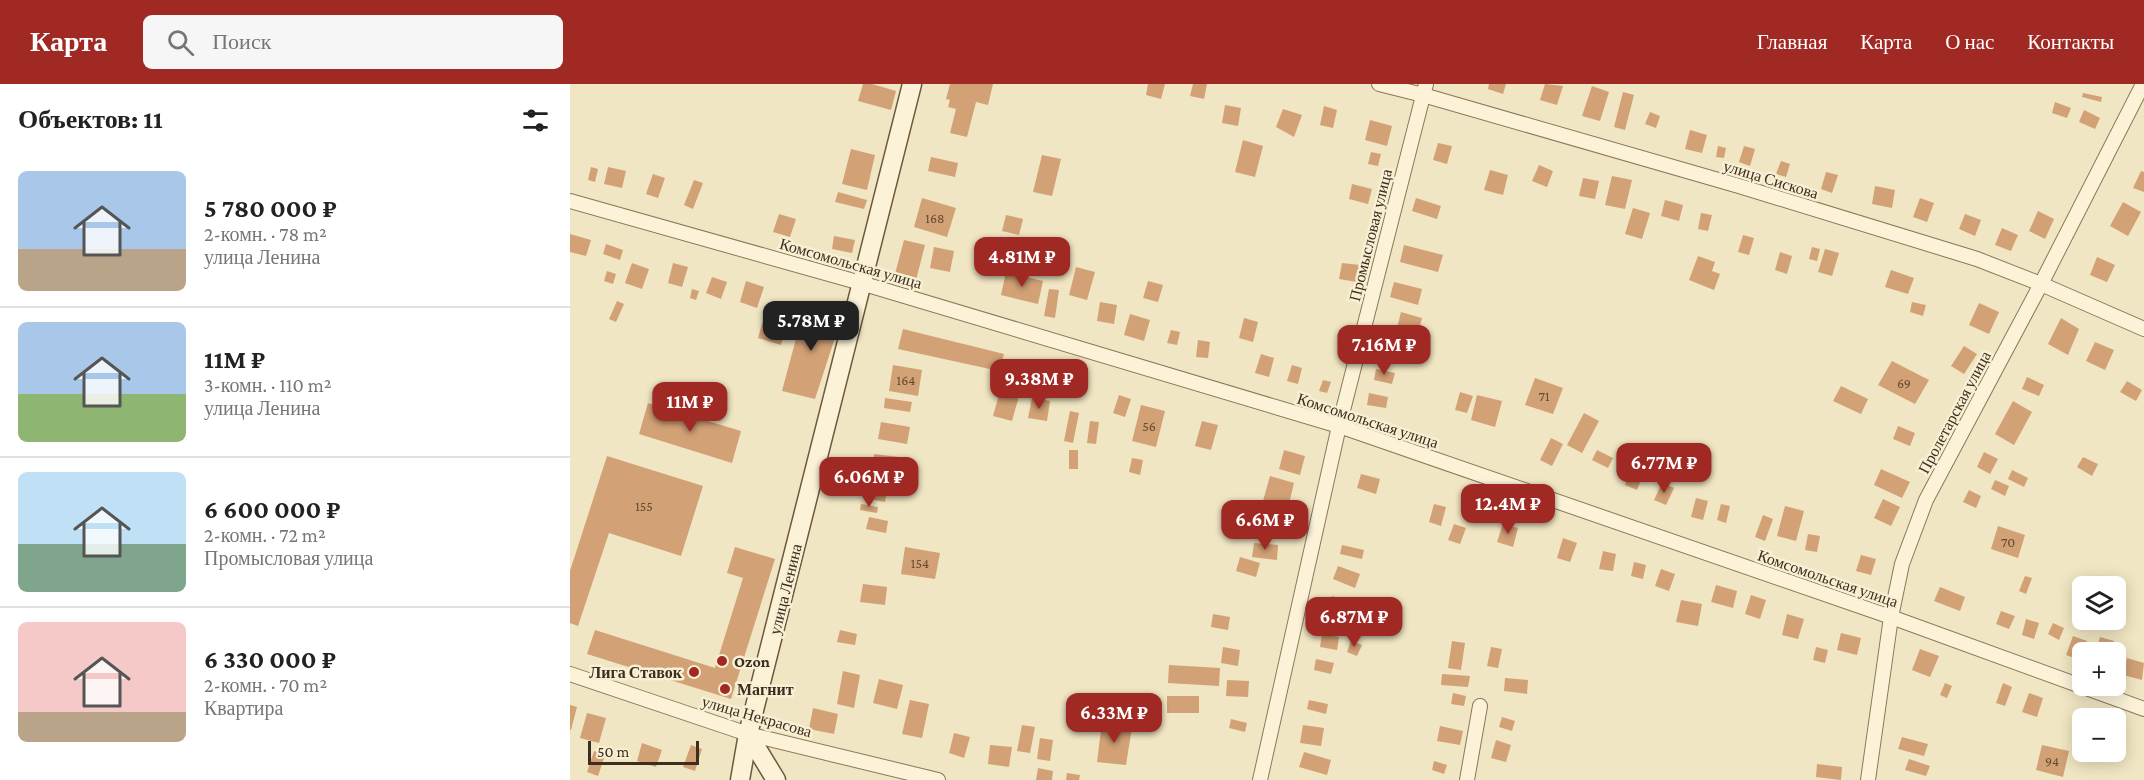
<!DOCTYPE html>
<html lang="ru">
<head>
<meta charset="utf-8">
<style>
  body { margin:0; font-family:"Crimson Pro",serif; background:#f6f6f6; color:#222; height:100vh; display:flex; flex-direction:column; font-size:22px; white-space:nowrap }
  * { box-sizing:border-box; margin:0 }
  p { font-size:20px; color:#767676 }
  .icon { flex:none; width:33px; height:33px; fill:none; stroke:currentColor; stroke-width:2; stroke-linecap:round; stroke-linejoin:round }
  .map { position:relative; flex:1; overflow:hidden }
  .details { display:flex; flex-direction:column; background:#fff; width:570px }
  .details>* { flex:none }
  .tools { position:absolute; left:1502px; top:492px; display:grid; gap:12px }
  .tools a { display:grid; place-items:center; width:54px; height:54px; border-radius:9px; background:#fff; box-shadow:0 3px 15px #0003; font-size:30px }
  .scale { position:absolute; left:18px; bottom:15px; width:111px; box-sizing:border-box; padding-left:6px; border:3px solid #3c2e1d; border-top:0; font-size:16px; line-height:21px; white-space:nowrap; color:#3c2e1d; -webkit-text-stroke:4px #f8efd4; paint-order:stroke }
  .price { position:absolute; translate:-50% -51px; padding:0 14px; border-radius:12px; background:#a12924; color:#fff; font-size:20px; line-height:39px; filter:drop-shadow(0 2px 3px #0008) }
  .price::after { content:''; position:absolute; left:50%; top:36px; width:18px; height:14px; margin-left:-9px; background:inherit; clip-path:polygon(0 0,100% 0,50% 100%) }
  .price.selected { background:#222; color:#fff }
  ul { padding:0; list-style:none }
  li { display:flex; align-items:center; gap:18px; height:150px; padding:0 18px }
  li+li { border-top:2px solid #e0e0e0 }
  li span { display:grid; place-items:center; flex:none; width:168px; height:120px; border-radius:9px; color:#555 }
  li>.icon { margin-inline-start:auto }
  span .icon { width:72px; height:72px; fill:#fffc; stroke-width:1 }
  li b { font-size:26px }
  h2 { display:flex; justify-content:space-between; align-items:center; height:72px; padding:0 18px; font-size:26px }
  header { display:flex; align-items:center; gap:36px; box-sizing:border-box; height:84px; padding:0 30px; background:#a12924; color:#fff }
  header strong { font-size:28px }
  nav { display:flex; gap:33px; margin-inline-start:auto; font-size:21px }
  .search { width:420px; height:54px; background:#f6f6f6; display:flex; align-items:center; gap:15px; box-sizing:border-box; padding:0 21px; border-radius:9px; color:#767676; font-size:22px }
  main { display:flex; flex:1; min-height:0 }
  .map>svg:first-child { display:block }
  .building { fill:#d2a176 }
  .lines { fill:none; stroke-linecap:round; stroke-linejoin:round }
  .street-casing { stroke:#8d7758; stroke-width:16 }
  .secondary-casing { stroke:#6f583b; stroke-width:21 }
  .street { stroke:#fbf2d8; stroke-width:14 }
  .secondary { stroke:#fbf2d8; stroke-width:18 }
  .poi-dot { fill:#a12924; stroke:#f8efd4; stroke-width:2 }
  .labels { text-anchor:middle; stroke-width:5; stroke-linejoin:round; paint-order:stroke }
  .number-label { font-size:14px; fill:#624b33 }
  .street-label { font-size:16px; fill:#3c2e1d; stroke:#f8efd4 }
  .poi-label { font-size:16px; font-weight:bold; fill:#3c2e1d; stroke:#f8efd4; text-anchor:start }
</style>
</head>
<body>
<header>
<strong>Карта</strong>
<div class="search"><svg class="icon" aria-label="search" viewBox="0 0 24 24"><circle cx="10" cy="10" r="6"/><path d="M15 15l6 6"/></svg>Поиск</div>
<nav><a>Главная</a><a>Карта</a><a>О нас</a><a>Контакты</a></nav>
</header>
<main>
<section class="details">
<h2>Объектов: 11<svg class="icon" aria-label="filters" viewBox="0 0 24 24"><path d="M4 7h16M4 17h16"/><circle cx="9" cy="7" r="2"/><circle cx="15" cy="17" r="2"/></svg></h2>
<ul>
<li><span style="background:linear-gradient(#a9c7e8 65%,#b9a48a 0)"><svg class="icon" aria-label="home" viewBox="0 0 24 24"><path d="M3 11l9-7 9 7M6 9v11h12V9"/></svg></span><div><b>5 780 000 ₽</b><p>2-комн. · 78 m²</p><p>улица Ленина</p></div></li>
<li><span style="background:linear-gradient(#a9c7e8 60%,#8fb573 0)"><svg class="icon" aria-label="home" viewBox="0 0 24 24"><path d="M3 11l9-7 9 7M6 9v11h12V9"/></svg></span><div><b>11M ₽</b><p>3-комн. · 110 m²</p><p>улица Ленина</p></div></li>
<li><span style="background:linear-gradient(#bfe0f5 60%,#7fa58c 0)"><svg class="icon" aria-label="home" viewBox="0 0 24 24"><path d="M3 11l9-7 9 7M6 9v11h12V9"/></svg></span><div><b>6 600 000 ₽</b><p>2-комн. · 72 m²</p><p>Промысловая улица</p></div></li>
<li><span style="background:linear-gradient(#f6c9c9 75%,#b9a48a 0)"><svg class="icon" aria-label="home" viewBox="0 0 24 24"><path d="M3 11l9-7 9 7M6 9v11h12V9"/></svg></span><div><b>6 330 000 ₽</b><p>2-комн. · 70 m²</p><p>Квартира</p></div></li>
</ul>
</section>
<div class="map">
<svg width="1574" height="696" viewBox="0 0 1574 696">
  <rect width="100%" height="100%" fill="#f1e6c3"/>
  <g class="building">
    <polygon points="293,0 302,0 326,7 321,26 288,17"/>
    <polygon points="380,0 423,0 418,21 406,18 397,53 380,49 386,25 378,23 380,16 376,15"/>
    <polygon points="578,0 595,0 591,15 576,11"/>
    <polygon points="623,0 637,0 634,15 620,12"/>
    <polygon points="919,0 936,0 933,10 918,5"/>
    <polygon points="975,0 993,2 987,21 970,16"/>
    <polygon points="1022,2 1039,8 1030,37 1012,32"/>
    <polygon points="1053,8 1064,11 1055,46 1044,43"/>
    <polygon points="1513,9 1532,13 1531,18 1512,13"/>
    <polygon points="1485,18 1501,24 1497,34 1482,29"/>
    <polygon points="655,21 671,24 668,42 652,39"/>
    <polygon points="754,22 767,26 763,44 750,41"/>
    <polygon points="713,25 732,31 724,53 706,43"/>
    <polygon points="1514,26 1530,34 1525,45 1509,38"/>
    <polygon points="1080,28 1090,32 1086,44 1075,40"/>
    <polygon points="800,36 822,42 817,62 795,56"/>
    <polygon points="1120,46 1137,51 1132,69 1115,65"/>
    <polygon points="673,56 693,62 685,93 665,88"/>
    <polygon points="868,59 882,62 877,80 863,76"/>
    <polygon points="1148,62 1156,64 1154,74 1146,73"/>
    <polygon points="1174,62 1185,65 1180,82 1169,78"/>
    <polygon points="281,65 305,71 297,106 272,100"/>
    <polygon points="801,68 811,70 808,82 798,80"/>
    <polygon points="472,71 491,75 482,112 463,108"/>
    <polygon points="361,73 388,79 385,93 358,87"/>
    <polygon points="1211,77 1220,80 1216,93 1206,90"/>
    <polygon points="969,81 983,87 977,103 962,97"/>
    <polygon points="21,83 28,85 25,98 18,96"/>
    <polygon points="38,83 56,87 52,104 34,100"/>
    <polygon points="920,86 938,91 933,111 914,106"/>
    <polygon points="1571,87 1574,88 1574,108 1563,104"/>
    <polygon points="1256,88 1268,91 1262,109 1251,105"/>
    <polygon points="83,90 95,94 88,114 76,110"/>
    <polygon points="1042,92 1062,96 1055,125 1035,121"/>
    <polygon points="1013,94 1029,97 1025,115 1009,112"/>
    <polygon points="124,96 133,99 123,125 114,121"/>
    <polygon points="782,100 802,105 798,120 779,115"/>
    <polygon points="1305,102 1325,106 1322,124 1302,120"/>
    <polygon points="268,108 297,116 294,125 265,118"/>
    <polygon points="352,114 386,124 377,153 344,143"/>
    <polygon points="846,114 871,122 867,135 842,127"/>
    <polygon points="1350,114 1364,119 1357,138 1343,133"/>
    <polygon points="1095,116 1113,121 1109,137 1091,132"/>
    <polygon points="1553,118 1571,128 1558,152 1540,142"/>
    <polygon points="1063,124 1080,129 1072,155 1055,150"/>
    <polygon points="1468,127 1484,135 1475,155 1459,147"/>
    <polygon points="1131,129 1142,131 1138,147 1128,145"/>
    <polygon points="209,130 226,135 220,153 203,148"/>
    <polygon points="1395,130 1411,136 1405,152 1389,145"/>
    <polygon points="436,131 453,135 449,151 432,147"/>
    <polygon points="1432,144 1448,151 1441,167 1425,161"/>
    <polygon points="0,150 21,156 16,172 0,168"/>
    <polygon points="1173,151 1184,154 1179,171 1168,168"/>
    <polygon points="264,152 285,156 282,169 262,165"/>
    <polygon points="334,156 355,161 346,196 325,190"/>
    <polygon points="36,160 53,166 50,176 33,170"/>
    <polygon points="834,161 873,171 868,188 830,178"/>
    <polygon points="364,163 384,167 380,188 360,184"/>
    <polygon points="1242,163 1250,165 1247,177 1239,175"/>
    <polygon points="1255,165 1269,169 1262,192 1248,188"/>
    <polygon points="1210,168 1222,172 1217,190 1205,186"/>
    <polygon points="1128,172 1145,178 1142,187 1150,190 1144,206 1119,196"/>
    <polygon points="1527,173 1545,181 1537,198 1520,191"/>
    <polygon points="62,179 79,185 72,205 55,199"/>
    <polygon points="103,179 118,183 112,203 98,199"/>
    <polygon points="772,179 790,181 787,198 769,195"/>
    <polygon points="506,183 525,188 517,216 499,211"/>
    <polygon points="1321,186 1344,194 1338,210 1315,203"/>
    <polygon points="37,187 46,190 43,200 34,197"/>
    <polygon points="436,188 473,197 468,220 431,211"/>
    <polygon points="142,193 157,198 151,215 136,209"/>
    <polygon points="176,197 194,203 187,224 170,218"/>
    <polygon points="578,197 593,201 588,218 573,214"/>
    <polygon points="824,198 852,205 848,221 820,213"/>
    <polygon points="122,205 129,207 126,216 120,214"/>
    <polygon points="479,205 489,206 485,234 474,232"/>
    <polygon points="47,217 54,220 46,238 39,235"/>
    <polygon points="530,218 547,221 544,240 527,237"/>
    <polygon points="1342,218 1356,221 1353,232 1340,228"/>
    <polygon points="1409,219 1429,228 1419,250 1399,241"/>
    <polygon points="235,221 272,232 245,315 212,307"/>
    <polygon points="831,228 852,234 848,249 827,244"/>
    <polygon points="560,230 580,236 574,257 554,251"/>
    <polygon points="194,233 217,239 211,261 188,254"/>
    <polygon points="674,234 688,238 683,258 669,254"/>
    <polygon points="1491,234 1509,245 1498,271 1478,260"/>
    <polygon points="333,245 434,270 429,287 328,265"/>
    <polygon points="601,246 610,248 607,261 597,259"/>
    <polygon points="628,256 640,258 638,274 626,273"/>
    <polygon points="1525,258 1544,266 1535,286 1516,277"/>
    <polygon points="1394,262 1407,270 1394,290 1381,282"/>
    <polygon points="691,270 704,274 699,293 685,289"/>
    <polygon points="1322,277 1359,296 1345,320 1308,301"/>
    <polygon points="323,281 352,286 348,312 319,307"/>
    <polygon points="722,281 732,284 728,300 717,297"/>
    <polygon points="437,282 456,287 442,337 423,332"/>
    <polygon points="471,283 491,288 485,310 465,305"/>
    <polygon points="806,285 825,289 822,300 804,296"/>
    <polygon points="1457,293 1474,301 1469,312 1452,305"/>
    <polygon points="965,294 993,304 983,330 955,321"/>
    <polygon points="753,296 761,298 757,309 749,307"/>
    <polygon points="1557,297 1572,306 1566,317 1550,308"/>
    <polygon points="1271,302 1298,315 1291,330 1263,317"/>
    <polygon points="890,308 903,312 897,329 885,326"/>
    <polygon points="799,309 818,313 816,324 797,321"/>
    <polygon points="549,311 561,315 555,333 543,329"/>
    <polygon points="907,311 932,317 925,343 901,336"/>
    <polygon points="315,314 342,318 340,328 314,324"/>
    <polygon points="462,314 480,317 477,337 458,334"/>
    <polygon points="1443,317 1462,328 1444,361 1425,350"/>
    <polygon points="78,319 171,347 162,379 69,350"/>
    <polygon points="571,321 595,327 586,363 562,357"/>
    <polygon points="500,327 509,329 503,359 494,357"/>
    <polygon points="1014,329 1029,337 1012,369 997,361"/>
    <polygon points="520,337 529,338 526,360 517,359"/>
    <polygon points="632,337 648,341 641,366 625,362"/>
    <polygon points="311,338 340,343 337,360 308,355"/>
    <polygon points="1328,342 1345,349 1340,362 1323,355"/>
    <polygon points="981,354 993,360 982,382 970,376"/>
    <rect x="499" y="366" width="9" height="19"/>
    <polygon points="714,366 735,372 730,391 709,385"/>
    <polygon points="1027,366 1043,374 1038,384 1022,376"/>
    <polygon points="1414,368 1428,375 1420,390 1407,383"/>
    <polygon points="304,370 329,373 327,385 303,383"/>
    <polygon points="37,372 133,402 111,472 39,449 8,542 0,539 0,487"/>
    <polygon points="1513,373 1528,380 1522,392 1507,383"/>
    <polygon points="562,374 573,376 570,391 559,388"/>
    <polygon points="1065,376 1077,381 1067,406 1055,401"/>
    <polygon points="1311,385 1340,398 1332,414 1304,401"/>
    <polygon points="1442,386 1458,394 1454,403 1438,395"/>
    <polygon points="791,390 810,395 806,410 787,404"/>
    <polygon points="700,392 724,399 718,424 693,417"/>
    <polygon points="1425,396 1439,402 1435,412 1421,405"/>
    <polygon points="1092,399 1104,404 1096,421 1084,416"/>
    <polygon points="295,401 317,405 315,418 293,414"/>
    <polygon points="1399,406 1411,412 1406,424 1393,418"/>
    <polygon points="1126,414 1138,417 1133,436 1121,433"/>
    <polygon points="1313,415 1330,423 1321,442 1304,434"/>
    <polygon points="291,420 308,423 307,429 290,426"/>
    <polygon points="864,420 876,423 871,442 859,438"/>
    <polygon points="1151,420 1160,422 1156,439 1147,436"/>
    <polygon points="1215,422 1234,427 1226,457 1207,452"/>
    <polygon points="1193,431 1203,435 1195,457 1185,453"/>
    <polygon points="299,433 318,437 316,449 296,445"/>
    <polygon points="884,440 896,444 890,460 878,456"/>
    <polygon points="933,440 948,444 943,463 927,458"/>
    <polygon points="1428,442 1455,451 1448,474 1421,465"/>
    <polygon points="1238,450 1250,452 1247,468 1235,466"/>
    <polygon points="993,454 1007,459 1000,478 987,474"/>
    <polygon points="684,459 708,461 707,476 682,473"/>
    <polygon points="772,461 794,466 792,475 770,470"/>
    <polygon points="165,463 205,475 161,615 17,570 25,546 145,584 173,494 157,489"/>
    <polygon points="335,463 370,469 365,495 331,490"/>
    <polygon points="1033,467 1046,470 1043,487 1029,485"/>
    <polygon points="1291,471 1306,475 1301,491 1286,487"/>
    <polygon points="670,473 690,479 686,493 666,487"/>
    <polygon points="1064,478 1076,481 1073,495 1061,492"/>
    <polygon points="768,482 790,490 785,504 763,495"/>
    <polygon points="1091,485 1105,490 1099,507 1085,502"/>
    <polygon points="1455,492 1462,494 1456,510 1449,507"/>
    <polygon points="293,500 317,503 315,521 290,518"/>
    <polygon points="1146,501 1167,507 1163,524 1141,518"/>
    <polygon points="1370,503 1395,513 1390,527 1364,517"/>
    <polygon points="1181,511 1196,516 1190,535 1175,530"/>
    <polygon points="762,512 782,518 777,534 757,529"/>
    <polygon points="1111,516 1132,520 1128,542 1106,538"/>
    <polygon points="1431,527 1445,532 1439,545 1426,540"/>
    <polygon points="643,530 660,533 658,546 641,543"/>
    <polygon points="1217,530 1234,535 1228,555 1212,551"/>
    <polygon points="1456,535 1469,539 1464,555 1452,551"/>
    <polygon points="1483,539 1494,544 1489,556 1478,550"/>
    <polygon points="270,546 287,550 285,561 267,558"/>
    <polygon points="1271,549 1291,554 1287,571 1267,566"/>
    <polygon points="752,550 769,553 767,566 750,563"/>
    <polygon points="1503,552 1517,557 1510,576 1496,571"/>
    <polygon points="1530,553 1544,557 1540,568 1526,568"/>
    <polygon points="781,557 792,561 787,572 777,568"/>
    <polygon points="882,557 895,559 891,586 878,584"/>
    <polygon points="653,563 670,566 668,582 651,579"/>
    <polygon points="921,563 932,565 928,584 917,582"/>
    <polygon points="1246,563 1258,566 1255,579 1243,576"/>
    <polygon points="1350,565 1369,572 1360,593 1342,586"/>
    <polygon points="1557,574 1574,579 1572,596 1553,591"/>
    <polygon points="746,575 764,579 761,590 744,586"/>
    <polygon points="599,581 650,584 649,602 598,599"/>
    <polygon points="273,587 290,591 284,624 267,620"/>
    <polygon points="872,590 900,592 898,603 871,601"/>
    <polygon points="935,594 958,596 957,610 934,607"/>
    <polygon points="309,595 333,601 327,625 303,619"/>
    <polygon points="657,596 679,597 678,613 656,612"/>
    <polygon points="1375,599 1382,602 1377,614 1370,611"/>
    <polygon points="1433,599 1442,603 1435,622 1426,619"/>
    <polygon points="883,609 896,612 894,622 881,620"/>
    <polygon points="1459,609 1473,614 1467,633 1452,628"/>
    <rect x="597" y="612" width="32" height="17"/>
    <polygon points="340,616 359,620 352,654 332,650"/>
    <polygon points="739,616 758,620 756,630 737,625"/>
    <polygon points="0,621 7,623 1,646 0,646"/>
    <polygon points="243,624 268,630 264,650 239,645"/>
    <polygon points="17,629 36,634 29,659 10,654"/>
    <polygon points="932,633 945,637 942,647 929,643"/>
    <polygon points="661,635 677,639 675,648 659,644"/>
    <polygon points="532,638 562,643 556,681 527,678"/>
    <polygon points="452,641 465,643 460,669 447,667"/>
    <polygon points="733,641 754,644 751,662 730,659"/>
    <polygon points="870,642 893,647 890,661 867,657"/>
    <polygon points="1511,644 1512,644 1512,658 1508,657"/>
    <polygon points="1545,644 1555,647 1546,673 1532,668 1545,668"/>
    <polygon points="384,649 400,653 394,674 379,669"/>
    <polygon points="1332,653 1358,660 1354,672 1328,665"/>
    <polygon points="470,654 483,656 480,677 467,675"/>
    <polygon points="926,656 941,661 936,678 921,674"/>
    <polygon points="72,659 92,666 86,683 67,677"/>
    <polygon points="121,661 132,665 125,687 113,683"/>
    <polygon points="420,661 442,663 439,683 418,680"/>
    <polygon points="1472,661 1499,667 1493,693 1466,686"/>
    <polygon points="24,667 35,671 28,692 17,688"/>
    <polygon points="734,668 761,676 757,691 729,683"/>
    <polygon points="1339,675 1360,682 1356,692 1335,686"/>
    <polygon points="864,677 877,681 874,690 862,686"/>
    <polygon points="1247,680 1272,683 1271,696 1246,693"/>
    <polygon points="468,684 483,687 482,696 466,696"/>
    <polygon points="497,689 510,691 509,696 496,696"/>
  </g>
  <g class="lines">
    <g class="street-casing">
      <g id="street">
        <polyline points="809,0 853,11 1169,102 1407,175 1471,200 1574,245"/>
        <polyline points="0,117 291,199 769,342 1321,533 1574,625"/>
        <polyline points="0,590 178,650 368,696"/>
        <polyline points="690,696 769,342 856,0"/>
        <polyline points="897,696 910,622"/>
        <polyline points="1298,696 1321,533 1332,480 1356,416 1471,200 1573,0"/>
      </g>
    </g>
    <g class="secondary-casing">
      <g id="secondary">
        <polyline points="178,650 206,696"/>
        <polyline points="170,696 178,650 342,0"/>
      </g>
    </g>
    <use href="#street" class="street"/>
    <use href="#secondary" class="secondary"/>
  </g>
  <g class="poi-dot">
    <circle cx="152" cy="577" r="6"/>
    <circle cx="124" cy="588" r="6"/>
    <circle cx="155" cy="605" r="6"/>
  </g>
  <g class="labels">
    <g class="number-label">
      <text x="365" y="139">168</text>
      <text x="336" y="301">164</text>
      <text x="1334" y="304">69</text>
      <text x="974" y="317">71</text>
      <text x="579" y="347">56</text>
      <text x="74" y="427">155</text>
      <text x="1438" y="463">70</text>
      <text x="350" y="484">154</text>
      <text x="1482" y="682">94</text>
    </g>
    <g class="street-label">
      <text transform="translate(1201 95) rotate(17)" y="6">улица Сискова</text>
      <text transform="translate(800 151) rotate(-76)" y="6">Промысловая улица</text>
      <text transform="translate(281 179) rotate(16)" y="6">Комсомольская улица</text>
      <text transform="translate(1384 328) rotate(-62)" y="6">Пролетарская улица</text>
      <text transform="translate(798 336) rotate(18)" y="6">Комсомольская улица</text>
      <text transform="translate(1258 494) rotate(19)" y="6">Комсомольская улица</text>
      <text transform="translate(215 505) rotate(-76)" y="6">улица Ленина</text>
      <text transform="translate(187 632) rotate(16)" y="6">улица Некрасова</text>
    </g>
    <g class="poi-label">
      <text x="164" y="583">Ozon</text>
      <text x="112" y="594" text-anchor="end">Лига Ставок</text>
      <text x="167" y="611">Магнит</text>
    </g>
  </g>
</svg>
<div class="tools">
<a><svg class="icon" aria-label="layers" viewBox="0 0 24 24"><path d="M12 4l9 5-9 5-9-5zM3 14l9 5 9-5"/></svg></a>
<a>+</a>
<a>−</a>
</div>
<div class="scale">50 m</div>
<b class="price" style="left:452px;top:204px">4.81M ₽</b>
<b class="price selected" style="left:241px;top:268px">5.78M ₽</b>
<b class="price" style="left:814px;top:292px">7.16M ₽</b>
<b class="price" style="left:469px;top:326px">9.38M ₽</b>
<b class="price" style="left:120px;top:349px">11M ₽</b>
<b class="price" style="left:1094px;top:410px">6.77M ₽</b>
<b class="price" style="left:299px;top:424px">6.06M ₽</b>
<b class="price" style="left:938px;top:451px">12.4M ₽</b>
<b class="price" style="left:695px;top:467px">6.6M ₽</b>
<b class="price" style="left:784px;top:564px">6.87M ₽</b>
<b class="price" style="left:544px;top:660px">6.33M ₽</b>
</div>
</main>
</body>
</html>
